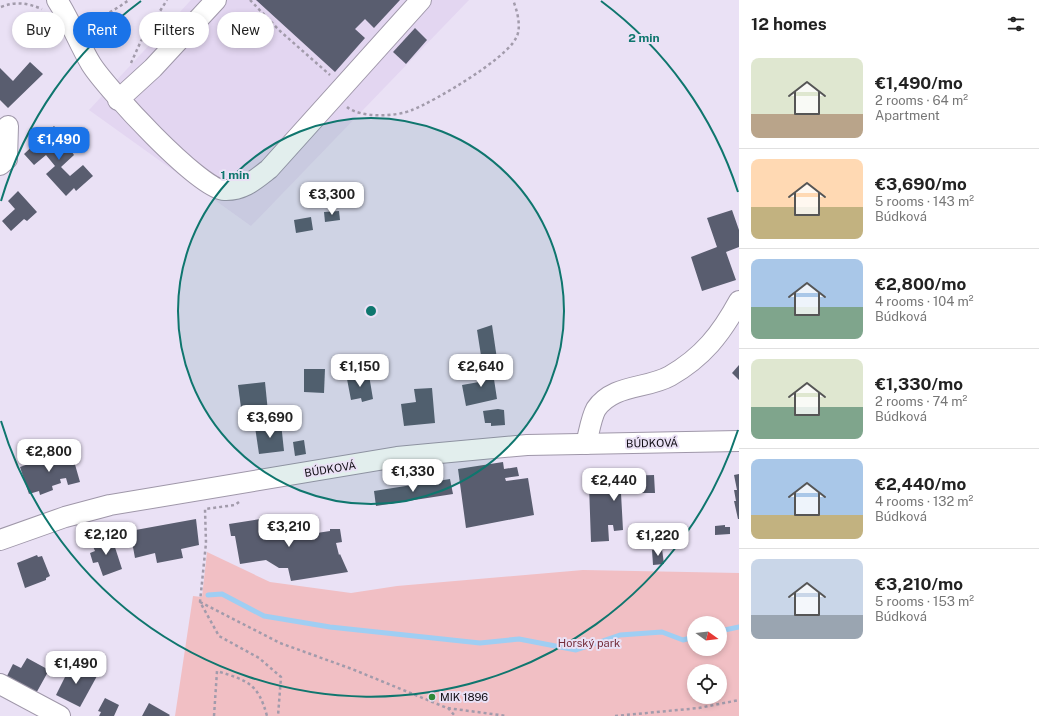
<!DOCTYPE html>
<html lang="en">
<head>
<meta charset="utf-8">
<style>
  body { margin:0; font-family:"Public Sans",sans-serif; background:#f6f6f6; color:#222; height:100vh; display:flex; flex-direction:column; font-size:15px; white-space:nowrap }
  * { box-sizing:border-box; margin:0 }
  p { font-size:13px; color:#767676 }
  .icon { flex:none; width:22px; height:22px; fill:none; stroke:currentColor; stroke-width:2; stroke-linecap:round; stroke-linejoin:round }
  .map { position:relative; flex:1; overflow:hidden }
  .panel { display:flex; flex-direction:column; background:#fff; width:300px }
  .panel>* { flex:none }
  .hud { position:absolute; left:12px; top:12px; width:380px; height:36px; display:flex; gap:8px }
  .needle { width:26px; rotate:105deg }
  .fabs { position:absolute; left:687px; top:616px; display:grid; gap:8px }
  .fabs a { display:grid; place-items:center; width:40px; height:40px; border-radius:50%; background:#fff; box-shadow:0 2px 6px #0003; font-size:20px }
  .price { position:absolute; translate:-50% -34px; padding:0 9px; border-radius:8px; background:#fff; color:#222; font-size:13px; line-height:26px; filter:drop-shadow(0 1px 2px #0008) }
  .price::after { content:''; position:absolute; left:50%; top:24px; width:12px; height:9px; margin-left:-6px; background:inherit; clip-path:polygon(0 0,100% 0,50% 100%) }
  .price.active { background:#1a73e8; color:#fff }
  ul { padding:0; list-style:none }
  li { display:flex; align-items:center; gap:12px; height:100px; padding:0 12px }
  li+li { border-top:1px solid #e0e0e0 }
  li span { display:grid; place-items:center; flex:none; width:112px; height:80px; border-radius:8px; color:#555 }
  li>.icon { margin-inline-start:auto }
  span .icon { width:48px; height:48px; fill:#fffc; stroke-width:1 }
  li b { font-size:17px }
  h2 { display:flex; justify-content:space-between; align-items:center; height:48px; padding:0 12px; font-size:17px }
  .tag { padding:0 14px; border-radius:18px; background:#fff; box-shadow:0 2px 6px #0003; font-size:14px; line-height:36px }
  .tag.active { background:#1a73e8; color:#fff }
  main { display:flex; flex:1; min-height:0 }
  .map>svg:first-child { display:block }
  .built { fill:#e3d6f1 }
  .green { fill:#f1bfc4; fill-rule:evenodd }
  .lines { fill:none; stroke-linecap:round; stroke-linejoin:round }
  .stream { stroke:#9fcef3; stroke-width:5 }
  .building { fill:#595d6f }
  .minor-casing { stroke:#9f97a9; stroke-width:22 }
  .path { stroke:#a29bab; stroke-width:2.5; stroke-dasharray:3 3; stroke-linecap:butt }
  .minor { stroke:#fff; stroke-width:20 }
  .ring { fill:none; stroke:#0f766e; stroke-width:2 }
  .poi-dot { fill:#308939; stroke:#eae1f5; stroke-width:1.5 }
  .labels { text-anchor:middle; stroke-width:4; stroke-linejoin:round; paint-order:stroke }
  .street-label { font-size:11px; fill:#0f0c13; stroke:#eae1f5 }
  .park-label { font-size:11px; fill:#742d3a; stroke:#eae1f5 }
  .poi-label { font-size:11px; fill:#0f0c13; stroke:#eae1f5; text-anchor:start }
  .centre { fill:#0f766e; stroke:#eae1f5; stroke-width:2 }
  .ring-label { font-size:12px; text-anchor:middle; font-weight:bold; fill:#0f766e; stroke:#eae1f5; stroke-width:4; stroke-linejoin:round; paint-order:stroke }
</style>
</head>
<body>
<main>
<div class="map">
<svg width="739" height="716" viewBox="0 0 739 716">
  <rect width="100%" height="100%" fill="#eae1f5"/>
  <polygon class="built" points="191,0 469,0 251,226 89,110"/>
  <path class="green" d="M207 552 270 582 351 593 397 586 583 570 739 573V716H175L193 596 202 597ZM694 623H720V649H694ZM694 671H720V697H694Z"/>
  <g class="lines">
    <g class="stream">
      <polyline points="208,595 222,594 264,616 330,627 480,643 519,639 576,650 620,635 662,632 683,640 694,637"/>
      <polyline points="720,631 739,627"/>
    </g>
  </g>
  <g class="building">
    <polygon points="256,0 400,0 374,28 365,19 355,29 365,38 335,72"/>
    <polygon points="415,28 427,40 406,64 393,52"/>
    <polygon points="30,62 43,74 8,108 0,100 0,68 13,81"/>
    <polygon points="54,126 74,149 72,152 74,155 61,167 70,176 83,165 93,176 76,191 74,188 66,196 46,174 55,166 46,155 34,165 24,154"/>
    <polygon points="18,191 37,212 27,221 24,219 11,231 2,221 15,209 8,201"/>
    <polygon points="732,210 739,230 739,247 726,252 736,280 702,291 691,257 717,247 707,218"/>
    <polygon points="339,211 340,220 325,222 324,212"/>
    <polygon points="311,217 313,230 296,233 294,220"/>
    <polygon points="492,325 497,359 482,362 477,330"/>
    <polygon points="739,365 739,380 732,373"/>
    <polygon points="492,366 497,399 466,406 462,385 479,382 477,368"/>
    <polygon points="304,369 325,369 324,393 304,392"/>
    <polygon points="369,375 373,399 362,402 361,398 351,400 347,379"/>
    <polygon points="265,382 268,412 242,415 238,385"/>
    <polygon points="432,388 435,423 404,426 401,404 416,402 414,389"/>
    <polygon points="498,409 504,410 505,425 491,426 491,423 485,423 483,411"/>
    <polygon points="281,423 284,451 259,454 255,427"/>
    <polygon points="304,440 306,454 295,456 293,442"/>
    <polygon points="57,454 59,458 72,454 80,482 68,485 66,478 60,479 61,483 52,486 53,490 40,495 39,491 29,494 20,467"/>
    <polygon points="503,462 504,469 517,467 519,476 505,478 506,481 528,478 534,515 466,528 458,469"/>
    <polygon points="620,471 621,476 654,475 655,493 621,493 623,530 614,531 613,525 608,525 609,541 591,542 589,485 612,484 611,472"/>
    <polygon points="739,474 739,519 738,519 734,501 736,501 734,490 737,490 734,475"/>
    <polygon points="450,479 453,494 376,506 374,491"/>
    <polygon points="285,515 286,528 282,528 283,536 296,534 297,536 330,531 330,529 340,529 342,542 336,543 339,555 340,554 348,572 291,581 288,568 279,568 266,560 240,564 235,536 231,536 229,524"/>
    <polygon points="196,519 199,545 181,549 183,558 157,563 155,553 135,558 130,531"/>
    <polygon points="725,525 725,527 730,527 730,534 715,535 715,526"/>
    <polygon points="111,535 122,569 103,576 98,562 93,563 90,553 95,551 91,542"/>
    <polygon points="662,549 664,564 653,565 652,550"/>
    <polygon points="37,555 38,557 42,556 50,576 46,578 46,580 25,588 17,563"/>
    <polygon points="27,658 49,670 34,697 5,680 13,664 21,668"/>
    <polygon points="72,663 97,676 80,707 56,695"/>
    <polygon points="105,698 119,705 114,716 99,716 101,712 98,711"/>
    <polygon points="149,703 170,715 169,716 142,716"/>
  </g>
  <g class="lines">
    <g class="minor-casing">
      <g id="minor">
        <path d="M57 0C70 20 79 44 91 64 106 88 200 190 224 190 243 191 255 180 269 169L421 0"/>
        <polyline points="118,100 153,68 216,0"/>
        <polyline points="0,165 7,159 8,126"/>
        <path d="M586 444C589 433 591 418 596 409 613 384 647 389 670 376 703 357 721 334 739 301"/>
        <polyline points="0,540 65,517 110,505 397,457 429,454 527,445 739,441"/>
        <polyline points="0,684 60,716"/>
      </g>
    </g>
    <g class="path">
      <polyline points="250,0 280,31 330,75"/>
      <path d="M1 7C16 1 27 3 42 9"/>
      <path d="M87 20C103 18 116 9 129 0"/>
      <polyline points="131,63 141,41 167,0"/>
      <path d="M347 107C360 118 396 117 412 110 435 101 506 59 516 38 522 28 517 10 513 0"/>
      <polyline points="239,502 235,505 205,509 206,543 200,602 219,636 259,658 281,677 278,716"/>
      <polyline points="200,602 280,643 352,669 447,708 507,716"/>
      <polyline points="448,708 455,716"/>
      <path d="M214 716 217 671C248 681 258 683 267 716"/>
      <polyline points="615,716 699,708 739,700"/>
    </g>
    <use href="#minor" class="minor"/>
  </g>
  <circle cx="371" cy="311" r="193" fill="#0f766e" fill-opacity=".12"/>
  <g class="ring">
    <circle cx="371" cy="311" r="193"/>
    <path d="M738 430A386 386 0 0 1 1 421M1 201A386 386 0 0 1 141 1M601 1A386 386 0 0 1 738 192"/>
  </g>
  <circle class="poi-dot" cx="432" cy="697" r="4"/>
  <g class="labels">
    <g class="street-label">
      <text transform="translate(652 443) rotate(-1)" y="4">BÚDKOVÁ</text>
      <text transform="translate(330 469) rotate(-9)" y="4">BÚDKOVÁ</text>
    </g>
    <g class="park-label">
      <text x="589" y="647">Horský park</text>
    </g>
    <g class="poi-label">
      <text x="440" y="701">MIK 1896</text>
    </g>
  </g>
  <circle cx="371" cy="311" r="6" class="centre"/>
  <g class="ring-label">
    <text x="644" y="42">2 min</text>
    <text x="235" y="179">1 min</text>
  </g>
</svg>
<div class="fabs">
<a><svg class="needle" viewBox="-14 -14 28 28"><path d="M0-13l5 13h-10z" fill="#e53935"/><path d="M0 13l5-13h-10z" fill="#767676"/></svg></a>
<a><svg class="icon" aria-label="locate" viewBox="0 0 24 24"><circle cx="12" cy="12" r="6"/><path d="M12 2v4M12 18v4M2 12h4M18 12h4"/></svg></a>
</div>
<b class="price active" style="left:59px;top:161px">€1,490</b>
<b class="price" style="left:332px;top:216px">€3,300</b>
<b class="price" style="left:360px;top:388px">€1,150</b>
<b class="price" style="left:481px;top:388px">€2,640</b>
<b class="price" style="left:270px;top:439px">€3,690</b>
<b class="price" style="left:49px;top:473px">€2,800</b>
<b class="price" style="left:413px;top:493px">€1,330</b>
<b class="price" style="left:614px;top:502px">€2,440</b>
<b class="price" style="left:289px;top:548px">€3,210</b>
<b class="price" style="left:106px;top:556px">€2,120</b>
<b class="price" style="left:658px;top:557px">€1,220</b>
<b class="price" style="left:76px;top:685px">€1,490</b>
<div class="hud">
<a class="tag">Buy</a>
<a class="tag active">Rent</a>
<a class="tag">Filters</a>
<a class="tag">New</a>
</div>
</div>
<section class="panel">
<h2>12 homes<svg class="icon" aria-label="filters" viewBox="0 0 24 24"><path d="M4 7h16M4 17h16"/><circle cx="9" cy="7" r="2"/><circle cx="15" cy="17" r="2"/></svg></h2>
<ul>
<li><span style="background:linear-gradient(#dfe7d0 70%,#b9a48a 0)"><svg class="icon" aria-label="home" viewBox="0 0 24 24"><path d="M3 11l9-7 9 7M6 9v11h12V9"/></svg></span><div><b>€1,490/mo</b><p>2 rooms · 64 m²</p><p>Apartment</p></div></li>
<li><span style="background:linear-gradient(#ffd9b3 60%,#c2b280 0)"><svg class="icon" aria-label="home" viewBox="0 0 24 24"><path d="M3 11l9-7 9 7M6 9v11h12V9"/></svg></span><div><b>€3,690/mo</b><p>5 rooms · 143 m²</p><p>Búdková</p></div></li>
<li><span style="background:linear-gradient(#a9c7e8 60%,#7fa58c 0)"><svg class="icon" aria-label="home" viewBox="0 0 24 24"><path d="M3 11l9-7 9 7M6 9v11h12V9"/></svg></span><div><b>€2,800/mo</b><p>4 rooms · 104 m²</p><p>Búdková</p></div></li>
<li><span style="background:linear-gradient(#dfe7d0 60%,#7fa58c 0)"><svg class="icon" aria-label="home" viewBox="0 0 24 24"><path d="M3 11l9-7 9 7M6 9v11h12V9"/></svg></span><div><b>€1,330/mo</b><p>2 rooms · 74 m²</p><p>Búdková</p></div></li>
<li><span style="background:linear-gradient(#a9c7e8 70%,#c2b280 0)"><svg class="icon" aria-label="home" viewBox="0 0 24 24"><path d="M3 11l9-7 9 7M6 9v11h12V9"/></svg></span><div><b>€2,440/mo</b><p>4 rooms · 132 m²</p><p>Búdková</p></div></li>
<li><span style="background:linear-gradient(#c9d6e8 70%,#9aa5b1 0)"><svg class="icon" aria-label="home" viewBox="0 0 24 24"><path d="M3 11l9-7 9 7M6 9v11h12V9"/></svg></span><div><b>€3,210/mo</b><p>5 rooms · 153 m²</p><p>Búdková</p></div></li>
</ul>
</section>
</main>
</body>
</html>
